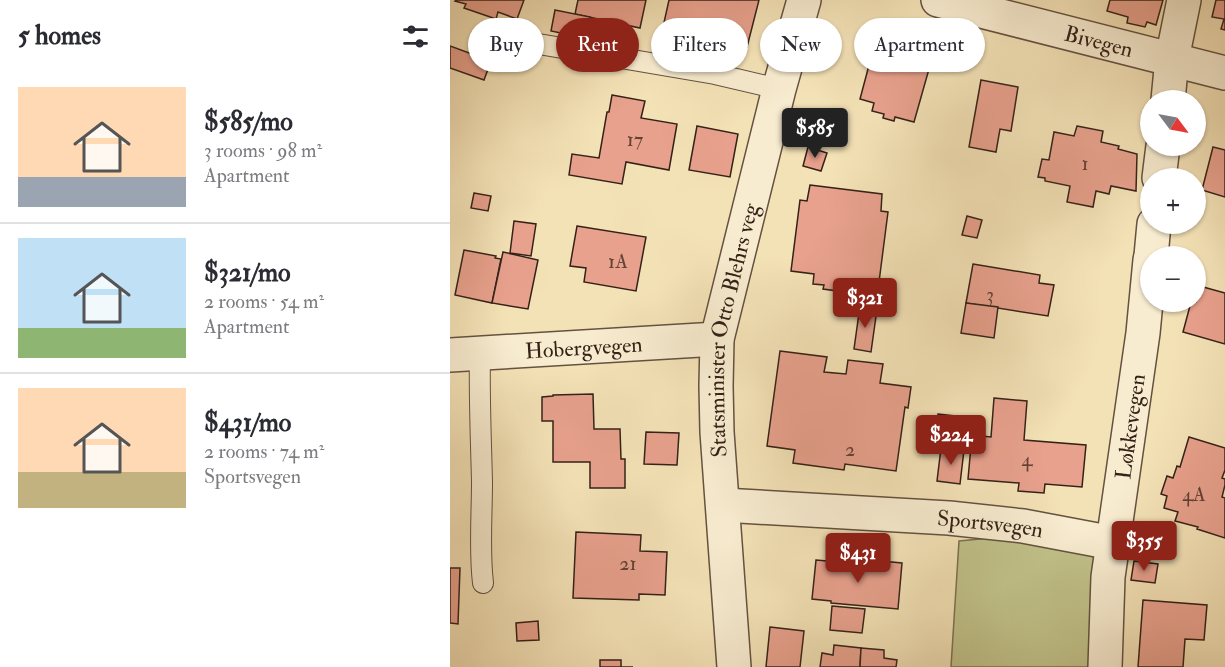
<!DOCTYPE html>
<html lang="en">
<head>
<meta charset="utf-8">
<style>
  body { margin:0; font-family:"IM FELL Double Pica",serif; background:#f7f7f7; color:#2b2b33; height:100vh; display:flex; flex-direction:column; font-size:22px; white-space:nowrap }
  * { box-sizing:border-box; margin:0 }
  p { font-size:20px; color:#7c7c81 }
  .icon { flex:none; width:33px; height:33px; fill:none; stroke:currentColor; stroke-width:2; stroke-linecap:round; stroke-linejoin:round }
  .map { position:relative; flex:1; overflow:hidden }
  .details { display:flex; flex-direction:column; background:#fff; width:450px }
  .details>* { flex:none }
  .guide { position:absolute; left:18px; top:18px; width:570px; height:54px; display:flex; gap:12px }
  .needle { width:39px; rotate:122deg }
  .tools { position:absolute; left:690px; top:90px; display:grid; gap:12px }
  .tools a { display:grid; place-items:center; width:66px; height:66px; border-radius:50%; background:#fff; box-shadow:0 2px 4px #0004; font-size:30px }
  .price { position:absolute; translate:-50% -51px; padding:0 14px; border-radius:6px; background:#8f2418; color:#fff; font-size:20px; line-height:39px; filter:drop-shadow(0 2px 3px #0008) }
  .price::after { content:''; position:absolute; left:50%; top:36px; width:18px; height:14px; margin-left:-9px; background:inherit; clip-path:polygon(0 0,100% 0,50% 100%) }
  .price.active { background:#222; color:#fff }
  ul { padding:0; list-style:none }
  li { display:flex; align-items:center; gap:18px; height:150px; padding:0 18px }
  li+li { border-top:2px solid #e1e1e2 }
  li span { display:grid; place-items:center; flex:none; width:168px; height:120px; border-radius:0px; color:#555 }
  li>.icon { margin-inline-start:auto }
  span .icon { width:72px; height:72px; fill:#fffc; stroke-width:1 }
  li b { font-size:26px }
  h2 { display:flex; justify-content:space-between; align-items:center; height:72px; padding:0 18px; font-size:26px }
  .pill { padding:0 21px; border-radius:27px; background:#fff; box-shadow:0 2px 4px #0004; font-size:21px; line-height:54px }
  .pill.active { background:#8f2418; color:#fff }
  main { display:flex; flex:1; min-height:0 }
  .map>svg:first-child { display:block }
  .green { fill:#c1c28a; stroke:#7a7251; stroke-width:1.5 }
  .building { fill:#e8a18d; stroke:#342218; stroke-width:1.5 }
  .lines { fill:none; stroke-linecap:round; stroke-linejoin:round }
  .lane-casing { stroke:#645240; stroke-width:22 }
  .street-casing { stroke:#645240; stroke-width:36 }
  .lane { stroke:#f8ecd0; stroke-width:20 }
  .street { stroke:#f8ecd0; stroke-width:33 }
  .labels { text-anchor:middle; stroke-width:4.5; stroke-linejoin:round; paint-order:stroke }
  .number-label { font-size:20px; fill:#614235 }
  .street-label { font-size:22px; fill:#342218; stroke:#f8ecd0 }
</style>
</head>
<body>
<main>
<section class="details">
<h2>5 homes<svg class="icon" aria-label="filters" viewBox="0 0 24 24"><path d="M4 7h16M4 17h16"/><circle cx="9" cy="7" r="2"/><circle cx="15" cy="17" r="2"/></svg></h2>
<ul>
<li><span style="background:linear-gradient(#ffd9b3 75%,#9aa5b1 0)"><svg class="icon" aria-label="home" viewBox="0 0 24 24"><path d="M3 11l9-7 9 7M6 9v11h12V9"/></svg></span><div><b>$585/mo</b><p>3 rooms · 98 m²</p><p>Apartment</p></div></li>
<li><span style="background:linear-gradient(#bfe0f5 75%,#8fb573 0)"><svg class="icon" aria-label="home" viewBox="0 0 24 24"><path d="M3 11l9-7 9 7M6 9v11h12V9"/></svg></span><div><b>$321/mo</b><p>2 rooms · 54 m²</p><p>Apartment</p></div></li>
<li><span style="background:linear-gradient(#ffd9b3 70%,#c2b280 0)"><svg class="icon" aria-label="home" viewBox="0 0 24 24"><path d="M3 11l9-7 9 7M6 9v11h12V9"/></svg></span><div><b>$431/mo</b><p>2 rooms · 74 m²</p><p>Sportsvegen</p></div></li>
</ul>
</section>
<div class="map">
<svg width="775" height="667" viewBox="0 0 775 667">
  <rect width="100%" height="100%" fill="#f4e2b7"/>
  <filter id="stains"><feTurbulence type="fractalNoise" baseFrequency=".00333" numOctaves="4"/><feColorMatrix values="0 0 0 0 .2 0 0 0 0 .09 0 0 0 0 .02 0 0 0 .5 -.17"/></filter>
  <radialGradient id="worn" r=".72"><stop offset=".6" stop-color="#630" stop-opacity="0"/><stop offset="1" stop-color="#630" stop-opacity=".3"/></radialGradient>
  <polygon class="green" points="651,528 672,667 501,667 509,541"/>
  <g class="building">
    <polygon points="6,0 74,0 67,19 48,12 46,19 14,8 16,4 5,1"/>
    <polygon points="128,0 196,0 190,28 125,14"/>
    <polygon points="219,0 309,0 297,47 234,31 233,32 213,27"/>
    <polygon points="660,0 713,0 706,25 697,22 695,27 677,23 678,17 657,11"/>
    <polygon points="766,0 775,0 775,30 771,29 774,19 762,17"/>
    <polygon points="105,10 140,17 135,38 101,31"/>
    <polygon points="0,46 41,61 34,80 0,68"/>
    <polygon points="422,54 479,69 464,122 445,117 444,121 433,118 434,114 422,111 424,103 410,99"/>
    <polygon points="531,80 568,87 561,131 550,129 546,152 519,147"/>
    <polygon points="162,95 195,101 191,118 227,124 219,170 176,162 172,184 119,175 122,154 149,158 157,112 159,112"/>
    <polygon points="247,126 288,134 280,177 239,170"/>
    <polygon points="627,126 653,131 651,142 669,146 668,149 687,154 686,191 661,186 659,194 646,191 643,207 617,202 620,186 595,181 595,178 588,177 592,159 599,160 604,132 624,136"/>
    <polygon points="358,147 377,153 371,171 353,166"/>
    <polygon points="763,147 775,150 775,197 752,190"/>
    <polygon points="360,185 432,194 431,211 438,212 429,282 412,280 410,294 373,289 374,285 363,284 364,274 341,271 350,200 357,201"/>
    <polygon points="24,193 41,196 38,211 21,208"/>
    <polygon points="517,216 532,220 527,238 512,235"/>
    <polygon points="64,221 86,224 81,256 60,253"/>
    <polygon points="127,226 196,237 186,291 134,282 136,268 120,266"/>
    <polygon points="14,250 46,256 45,258 51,259 42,303 5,295"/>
    <polygon points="53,252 88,260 78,309 42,303"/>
    <polygon points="523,264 590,275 589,283 604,285 598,316 516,303"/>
    <polygon points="746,285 775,293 775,344 733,332 741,302 746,302"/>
    <polygon points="516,303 548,307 544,338 511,333"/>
    <polygon points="410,306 427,309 421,352 404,349"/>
    <polygon points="330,351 377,357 374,372 396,374 398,360 433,364 430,383 461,387 458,408 455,407 446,471 395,464 394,470 343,463 345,450 317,446"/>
    <polygon points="143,394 144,429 170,429 171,459 175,459 175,488 140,488 140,462 103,462 103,421 92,421 92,397 103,396 103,395"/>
    <polygon points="544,398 577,401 574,440 636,445 632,487 595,484 594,493 568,491 569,483 518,479 522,435 541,437"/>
    <polygon points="488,414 505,416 501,448 485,446"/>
    <polygon points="196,432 229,433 227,465 194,464"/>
    <polygon points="739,437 775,448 775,470 772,478 775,479 775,485 772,497 775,498 775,538 747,529 748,527 725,521 728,512 714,508 717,496 711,494 717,476 723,478 727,466 730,467"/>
    <polygon points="491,448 514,450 510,484 487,481"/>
    <polygon points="126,532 191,535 190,551 217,552 215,595 189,594 189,600 123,598"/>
    <polygon points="366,560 421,565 421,560 452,563 448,609 381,603 381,601 362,599"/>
    <polygon points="684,561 708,564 705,583 681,580"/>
    <polygon points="0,568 10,568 8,624 0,623"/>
    <polygon points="693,600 757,605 754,640 735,639 733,667 688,667"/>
    <polygon points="382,606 415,609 412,633 380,630"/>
    <polygon points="88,621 89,640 67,641 66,623"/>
    <polygon points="320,627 354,631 350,667 316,667"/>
    <polygon points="384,645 411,648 410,667 370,667 372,653 383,655"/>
    <polygon points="411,648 434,650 434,658 447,660 446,667 410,667"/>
    <polygon points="150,660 171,660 171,667 183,667 150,667"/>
  </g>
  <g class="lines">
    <g class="lane-casing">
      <g id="lane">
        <polyline points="65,40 265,74 329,89"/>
        <path d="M30 354C29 397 31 439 32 482 32 516 29 550 33 583"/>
      </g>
    </g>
    <g class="street-casing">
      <g id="street">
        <path id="s1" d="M488 0 775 73"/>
        <polyline points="718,100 722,59 734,0"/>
        <polyline points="709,178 713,146"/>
        <polyline points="701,256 704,224"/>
        <path id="s2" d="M0 355 267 339"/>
        <path id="s3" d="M273 505 499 518 573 526 663 543"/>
        <path id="s4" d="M284 667 267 432 266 386 267 339 329 89 354 0"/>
        <path id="s5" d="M655 667 658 577 693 333 700 260"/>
      </g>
    </g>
    <use href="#lane" class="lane"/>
    <use href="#street" class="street"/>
  </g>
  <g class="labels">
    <g class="number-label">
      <text x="185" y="146">17</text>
      <text x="635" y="170">1</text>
      <text x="168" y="268">1A</text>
      <text x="540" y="301">3</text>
      <text x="400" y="456">2</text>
      <text x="577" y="466">4</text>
      <text x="744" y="501">4A</text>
      <text x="178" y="570">21</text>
    </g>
    <g class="street-label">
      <text dy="8" stroke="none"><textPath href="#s1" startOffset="166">Bivegen</textPath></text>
      <text dy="8" stroke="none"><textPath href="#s4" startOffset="339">Statsminister Otto Blehrs veg</textPath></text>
      <text dy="8" stroke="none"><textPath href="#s2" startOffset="134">Hobergvegen</textPath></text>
      <text dy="8" stroke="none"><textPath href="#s5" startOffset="242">Løkkevegen</textPath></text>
      <text dy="8" stroke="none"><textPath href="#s3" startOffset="268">Sportsvegen</textPath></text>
    </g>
  </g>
  <rect width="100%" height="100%" filter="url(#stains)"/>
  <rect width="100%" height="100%" fill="url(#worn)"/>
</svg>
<div class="tools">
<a><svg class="needle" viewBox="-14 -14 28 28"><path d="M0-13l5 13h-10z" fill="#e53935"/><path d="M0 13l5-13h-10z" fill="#7c7c81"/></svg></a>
<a>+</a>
<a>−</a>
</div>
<b class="price active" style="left:365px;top:159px">$585</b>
<b class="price" style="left:415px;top:329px">$321</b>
<b class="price" style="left:501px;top:466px">$224</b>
<b class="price" style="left:694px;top:572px">$355</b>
<b class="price" style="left:408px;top:584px">$431</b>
<div class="guide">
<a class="pill">Buy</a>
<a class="pill active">Rent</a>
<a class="pill">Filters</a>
<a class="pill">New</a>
<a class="pill">Apartment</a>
</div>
</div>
</main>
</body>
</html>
